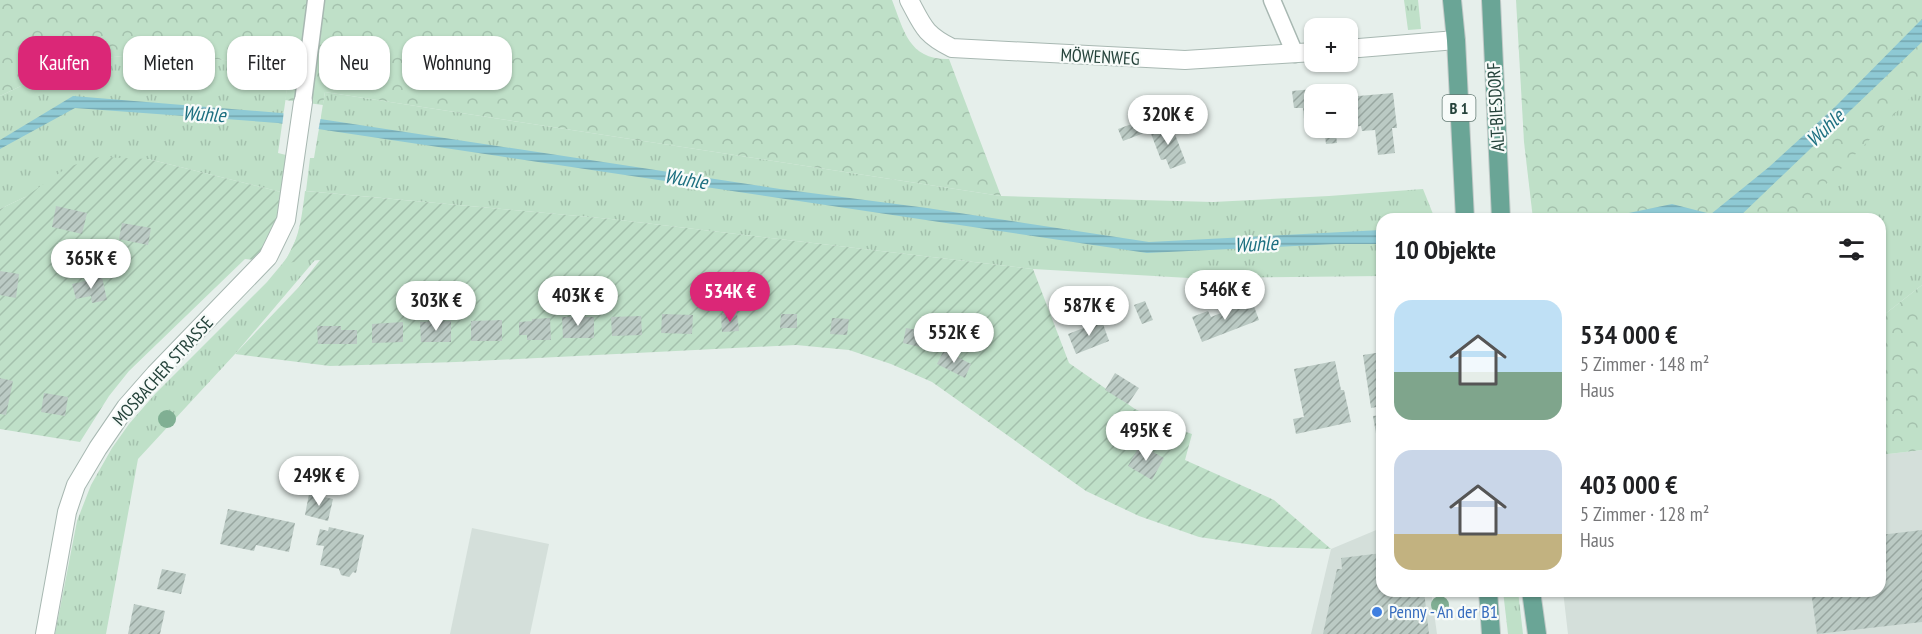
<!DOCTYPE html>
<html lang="de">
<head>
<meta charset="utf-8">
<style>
  body { margin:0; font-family:"PT Sans Narrow",sans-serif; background:#f6f6f6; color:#202124; height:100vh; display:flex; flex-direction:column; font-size:22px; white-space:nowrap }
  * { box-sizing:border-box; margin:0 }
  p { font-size:20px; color:#757577 }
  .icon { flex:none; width:33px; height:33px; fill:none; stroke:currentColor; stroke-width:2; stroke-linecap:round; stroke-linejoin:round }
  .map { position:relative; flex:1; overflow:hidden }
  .panel { position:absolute; left:1376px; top:213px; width:510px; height:384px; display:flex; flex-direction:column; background:#fff; border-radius:18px; box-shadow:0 2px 4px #0004 }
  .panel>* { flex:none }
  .top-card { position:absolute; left:18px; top:36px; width:570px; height:54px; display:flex; gap:12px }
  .controls { position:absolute; left:1304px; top:18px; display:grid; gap:12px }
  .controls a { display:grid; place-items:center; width:54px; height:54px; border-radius:12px; background:#fff; box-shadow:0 2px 4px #0004; font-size:30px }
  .price { position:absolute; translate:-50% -51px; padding:0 14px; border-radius:21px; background:#fff; color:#222; font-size:20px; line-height:39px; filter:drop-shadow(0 2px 3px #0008) }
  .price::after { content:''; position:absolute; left:50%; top:36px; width:18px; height:14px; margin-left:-9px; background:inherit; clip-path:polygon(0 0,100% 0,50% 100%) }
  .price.active { background:#db2777; color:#fff }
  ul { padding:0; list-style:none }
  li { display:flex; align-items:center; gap:18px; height:150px; padding:0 18px }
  li span { display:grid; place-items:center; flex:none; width:168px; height:120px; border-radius:18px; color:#555 }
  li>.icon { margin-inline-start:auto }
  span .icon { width:72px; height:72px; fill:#fffc; stroke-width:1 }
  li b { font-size:26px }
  h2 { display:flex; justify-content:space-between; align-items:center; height:72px; padding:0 18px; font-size:26px }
  .pill { padding:0 21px; border-radius:18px; background:#fff; box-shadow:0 2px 4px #0004; font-size:21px; line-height:54px }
  .pill.active { background:#db2777; color:#fff }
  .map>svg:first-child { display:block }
  .built { fill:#d4dfda }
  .grass { fill:url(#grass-tufts) }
  .forest { fill:url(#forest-crowns) }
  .garden { fill:url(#garden-furrows) }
  .water { fill:url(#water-rules) }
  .pier { fill:#e6efeb }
  .building { fill:url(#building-hatch) }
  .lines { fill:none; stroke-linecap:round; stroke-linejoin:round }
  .service-casing { stroke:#a8b8b2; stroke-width:19 }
  .minor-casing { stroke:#a8b8b2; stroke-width:20 }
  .primary-casing { stroke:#c2cac8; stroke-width:20 }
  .service { stroke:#fff; stroke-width:16 }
  .minor { stroke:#fff; stroke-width:18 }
  .primary { stroke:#6aa596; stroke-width:18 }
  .tree { fill:#80af93 }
  .shop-dot { fill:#3f7fe0; stroke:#f7fbf9; stroke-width:2 }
  .labels { text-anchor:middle; stroke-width:4.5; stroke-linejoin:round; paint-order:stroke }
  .shield { fill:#f7fbf9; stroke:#637a73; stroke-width:1.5 }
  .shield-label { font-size:16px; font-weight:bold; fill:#24423a }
  .street-label { font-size:18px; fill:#24423a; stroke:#f7fbf9 }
  .shop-label { font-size:18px; fill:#366cbe; stroke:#f7fbf9; text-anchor:start }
  .water-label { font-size:20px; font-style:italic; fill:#1c6f80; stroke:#f7fbf9 }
</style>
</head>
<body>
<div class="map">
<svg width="1922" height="634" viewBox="0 0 1922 634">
  <defs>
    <pattern id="grass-tufts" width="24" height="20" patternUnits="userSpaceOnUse" patternTransform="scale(1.5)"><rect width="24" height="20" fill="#bfe0c8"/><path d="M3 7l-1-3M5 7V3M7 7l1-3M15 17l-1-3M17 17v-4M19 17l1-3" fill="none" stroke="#a4c1ad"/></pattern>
    <pattern id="forest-crowns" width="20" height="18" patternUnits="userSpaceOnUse" patternTransform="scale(1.5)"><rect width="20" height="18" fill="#bfe0c8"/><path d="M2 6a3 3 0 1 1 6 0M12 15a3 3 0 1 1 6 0" fill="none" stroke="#a4c1ad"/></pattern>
    <pattern id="garden-furrows" width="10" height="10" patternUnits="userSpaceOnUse" patternTransform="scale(1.5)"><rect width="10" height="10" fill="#bfe0c8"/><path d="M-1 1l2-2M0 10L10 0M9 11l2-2" fill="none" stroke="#a4c1ad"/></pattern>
    <pattern id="water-rules" width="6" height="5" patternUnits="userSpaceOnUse" patternTransform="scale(1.5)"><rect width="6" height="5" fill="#8ec9d4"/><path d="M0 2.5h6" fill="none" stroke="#74a5ad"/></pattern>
    <pattern id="building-hatch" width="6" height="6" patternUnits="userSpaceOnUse" patternTransform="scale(1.5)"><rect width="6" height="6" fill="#bbcac4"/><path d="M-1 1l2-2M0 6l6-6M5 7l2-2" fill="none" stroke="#98a6a0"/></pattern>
  </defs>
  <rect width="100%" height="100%" fill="#e6efeb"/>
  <g class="built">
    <polygon points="1922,450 1922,634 1568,634 1563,591 1880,591 1880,455"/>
    <polygon points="472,528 549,544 530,634 450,634"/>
    <polygon points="1381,528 1382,591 1431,591 1437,634 1311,634 1331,549"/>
  </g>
  <g class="grass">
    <polygon points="1404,0 1418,0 1421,29 1408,30"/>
    <polygon points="165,55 236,61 246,69 288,82 278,153 286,155 281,192 148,159 25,197 0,209 0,96 21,86 104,58 123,56 137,59"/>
    <polygon points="1922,80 1922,285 1880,318 1880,219 1770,219"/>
    <polygon points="325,92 1001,196 1213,202 1329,196 1423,189 1435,219 1382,219 1381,276 1189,278 1033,269 611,219 306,191 310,158 314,158"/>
    <polygon points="299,233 320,254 235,354 138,459 106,634 55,634 77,521 91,485 112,448 129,424 155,394 267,282 287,258"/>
    <polygon points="1503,591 1518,591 1523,634 1508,634"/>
  </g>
  <g class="forest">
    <path d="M0 0H892C904 31 909 60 949 59L1001 196 325 92 323 105 285 100 288 82 246 69 236 61 165 55 137 59 123 56 104 58 21 86 0 96Z"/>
    <polygon points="1516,0 1922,0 1922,86 1792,219 1533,219 1524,142"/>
    <polygon points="1922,285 1922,450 1880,455 1880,318"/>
  </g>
  <g class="garden">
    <polygon points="99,157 148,159 281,192 275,229 255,260 245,259 129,371 109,396 80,442 0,429 0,209 25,197 68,167"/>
    <path d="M305 191 611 219 1033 269 1069 363 1135 409 1174 428 1192 434 1185 460 1274 500 1331 549 1267 547 1199 537 1139 516 1086 491 932 382 891 364 849 350 796 345 456 362 330 366 235 354 299 287 320 260 283 263C299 243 302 216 305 191Z"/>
  </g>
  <g class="water">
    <polygon points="1922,19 1922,42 1737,219 1600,219 1672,204 1711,214 1769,167 1836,106"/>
    <polygon points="73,96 281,113 780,189 927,208 1149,242 1381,230 1381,244 1336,244 1147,253 278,123 75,108 0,149 0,140"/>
  </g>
  <polygon class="pier" points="284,110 321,116 318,132 282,127"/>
  <g class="building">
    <polygon points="1323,88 1324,94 1314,94 1314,129 1305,130 1303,108 1294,108 1292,91"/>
    <polygon points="1393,93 1397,128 1392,128 1395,153 1378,155 1375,130 1362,131 1361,126 1350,127 1347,97"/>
    <polygon points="1140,121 1144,133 1123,141 1118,129"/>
    <polygon points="1171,124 1186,163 1170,169 1166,159 1161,160 1150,131"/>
    <polygon points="1324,128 1335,128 1337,143 1326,144"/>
    <polygon points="56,206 87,213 82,234 52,227"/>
    <polygon points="122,223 151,228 148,245 119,239"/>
    <polygon points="0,271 19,274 16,298 0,295"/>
    <polygon points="102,277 107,300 92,303 91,296 76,299 72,284"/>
    <polygon points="1145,301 1153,320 1142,324 1134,305"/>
    <polygon points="1252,301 1259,320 1202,342 1192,317 1208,311 1211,317"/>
    <polygon points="737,313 739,331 722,332 721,314"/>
    <polygon points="662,314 693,315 692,334 661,333"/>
    <polygon points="781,314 797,314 797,328 780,328"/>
    <polygon points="641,316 642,335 612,336 611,317"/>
    <polygon points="562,317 594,317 594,338 563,338"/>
    <polygon points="550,318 551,340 527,340 527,335 519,335 519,322 532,321 532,319"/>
    <polygon points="832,318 849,319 847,335 830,334"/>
    <polygon points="502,320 502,341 471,341 471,321"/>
    <polygon points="451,321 451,342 421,342 420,322"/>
    <polygon points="1102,321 1109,341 1076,354 1068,334"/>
    <polygon points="403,322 403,342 372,343 372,324"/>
    <polygon points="317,326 341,326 341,330 357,330 357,344 318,344"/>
    <polygon points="906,328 923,331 920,347 903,343"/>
    <polygon points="944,350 971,364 965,378 937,364"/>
    <polygon points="1382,352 1382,406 1371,408 1363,355"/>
    <polygon points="1335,361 1341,390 1344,390 1351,422 1296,434 1293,419 1304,417 1294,369"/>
    <polygon points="1115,373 1139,388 1128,404 1105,390"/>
    <polygon points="0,378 13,381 6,415 0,414"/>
    <polygon points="44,393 68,397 65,416 41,412"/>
    <polygon points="1382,415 1382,438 1377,439 1373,416"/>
    <polygon points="1140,445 1164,458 1152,480 1128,466"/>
    <polygon points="309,494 333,499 328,521 305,515"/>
    <polygon points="228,509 295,523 289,552 256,545 254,551 220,544"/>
    <polygon points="329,527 364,535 356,573 353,572 349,577 341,575 339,569 320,565 324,546 316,545 320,529 328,531"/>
    <polygon points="1922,530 1922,622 1817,634 1811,591 1880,591 1880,535"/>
    <polygon points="1382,553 1382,591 1424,591 1429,634 1323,634 1337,569 1342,569 1341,558"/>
    <polygon points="162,569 186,574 181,594 157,589"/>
    <polygon points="134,604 165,611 160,634 128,634"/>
  </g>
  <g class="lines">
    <g class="service-casing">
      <g id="service">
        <polyline points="1272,0 1295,54"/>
        <polyline points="303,102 316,0"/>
      </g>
    </g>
    <g class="minor-casing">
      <g id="minor">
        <path d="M909 0C923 26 924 34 952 48L1185 60 1314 52"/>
        <polyline points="1347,49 1456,40"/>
        <polyline points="45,634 67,512 76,485 98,448 126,407 155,374 268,257 286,220 303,102"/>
      </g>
    </g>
    <g class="primary-casing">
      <g id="primary">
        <polyline points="1452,0 1456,40 1465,219"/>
        <polyline points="1491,0 1501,219"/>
        <polyline points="1488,591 1491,634"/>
        <polyline points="1531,591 1537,634"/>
      </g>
    </g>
    <use href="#service" class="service"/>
    <use href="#minor" class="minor"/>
    <use href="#primary" class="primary"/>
  </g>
  <g class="tree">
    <circle cx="167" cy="419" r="9"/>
    <circle cx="1440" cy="605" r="9"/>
  </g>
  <circle class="shop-dot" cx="1377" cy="612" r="6"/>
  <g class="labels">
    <rect class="shield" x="1442.5" y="95" width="33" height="26" rx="4.5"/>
    <g class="shield-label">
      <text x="1459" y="114">B 1</text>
    </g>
    <g class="street-label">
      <text transform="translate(1100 57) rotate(3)" y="6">MÖWENWEG</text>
      <text transform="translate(1496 107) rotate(-93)" y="6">ALT-BIESDORF</text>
      <text transform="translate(163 371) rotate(-48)" y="6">MOSBACHER STRASSE</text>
    </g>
    <g class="shop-label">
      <text x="1389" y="618">Penny - An der B1</text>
    </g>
    <g class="water-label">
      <text transform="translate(204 114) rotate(3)" y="7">Wuhle</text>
      <text transform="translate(1825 128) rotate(-44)" y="7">Wuhle</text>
      <text transform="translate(686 179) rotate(9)" y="7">Wuhle</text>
      <text transform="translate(1256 244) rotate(-3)" y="7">Wuhle</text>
    </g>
  </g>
</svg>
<div class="controls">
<a>+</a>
<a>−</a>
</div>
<b class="price" style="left:1168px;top:146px">320K €</b>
<b class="price" style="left:91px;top:290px">365K €</b>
<b class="price" style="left:1225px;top:321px">546K €</b>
<b class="price active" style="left:730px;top:323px">534K €</b>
<b class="price" style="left:578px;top:327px">403K €</b>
<b class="price" style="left:436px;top:332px">303K €</b>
<b class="price" style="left:1089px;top:337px">587K €</b>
<b class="price" style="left:954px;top:364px">552K €</b>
<b class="price" style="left:1146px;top:462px">495K €</b>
<b class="price" style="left:319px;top:507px">249K €</b>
<div class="top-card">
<a class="pill active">Kaufen</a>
<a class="pill">Mieten</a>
<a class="pill">Filter</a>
<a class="pill">Neu</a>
<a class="pill">Wohnung</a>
</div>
<section class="panel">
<h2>10 Objekte<svg class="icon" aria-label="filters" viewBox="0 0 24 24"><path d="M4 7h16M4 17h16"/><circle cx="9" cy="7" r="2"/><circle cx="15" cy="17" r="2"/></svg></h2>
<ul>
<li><span style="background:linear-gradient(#bfe0f5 60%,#7fa58c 0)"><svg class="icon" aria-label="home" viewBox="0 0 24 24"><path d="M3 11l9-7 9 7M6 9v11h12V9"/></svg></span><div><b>534 000 €</b><p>5 Zimmer · 148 m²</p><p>Haus</p></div></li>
<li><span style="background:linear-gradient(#c9d6e8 70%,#c2b280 0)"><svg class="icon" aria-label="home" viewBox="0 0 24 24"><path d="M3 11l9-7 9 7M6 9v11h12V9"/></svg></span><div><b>403 000 €</b><p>5 Zimmer · 128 m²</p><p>Haus</p></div></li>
</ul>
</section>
</div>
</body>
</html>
